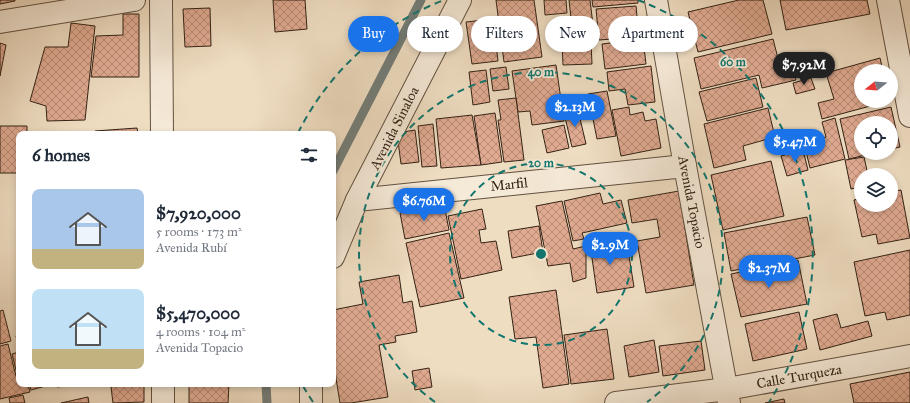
<!DOCTYPE html>
<html lang="en">
<head>
<meta charset="utf-8">
<style>
  body { margin:0; font-family:"IM FELL Great Primer",serif; background:#f6f6f7; color:#1f2937; height:100vh; display:flex; flex-direction:column; font-size:15px; white-space:nowrap }
  * { box-sizing:border-box; margin:0 }
  p { font-size:13px; color:#747a83 }
  .icon { flex:none; width:22px; height:22px; fill:none; stroke:currentColor; stroke-width:2; stroke-linecap:round; stroke-linejoin:round }
  .map { position:relative; flex:1; overflow:hidden }
  .sheet { position:absolute; left:16px; top:131px; width:320px; height:256px; display:flex; flex-direction:column; background:#fff; border-radius:8px; box-shadow:0 2px 6px #0003 }
  .sheet>* { flex:none }
  .banner { position:absolute; left:348px; top:16px; width:380px; height:36px; display:flex; gap:8px }
  .needle { width:26px; rotate:253deg }
  .buttons { position:absolute; left:854px; top:64px; display:grid; gap:8px }
  .buttons a { display:grid; place-items:center; width:44px; height:44px; border-radius:50%; background:#fff; box-shadow:0 2px 6px #0003; font-size:20px }
  .price { position:absolute; translate:-50% -34px; padding:0 9px; border-radius:14px; background:#1a73e8; color:#fff; font-size:13px; line-height:26px; filter:drop-shadow(0 1px 2px #0008) }
  .price::after { content:''; position:absolute; left:50%; top:24px; width:12px; height:9px; margin-left:-6px; background:inherit; clip-path:polygon(0 0,100% 0,50% 100%) }
  .price.active { background:#222; color:#fff }
  ul { padding:0; list-style:none }
  li { display:flex; align-items:center; gap:12px; height:100px; padding:0 16px }
  li span { display:grid; place-items:center; flex:none; width:112px; height:80px; border-radius:8px; color:#555 }
  li>.icon { margin-inline-start:auto }
  span .icon { width:48px; height:48px; fill:#fffc; stroke-width:1 }
  li b { font-size:17px }
  h2 { display:flex; justify-content:space-between; align-items:center; height:48px; padding:0 16px; font-size:17px }
  .pill { padding:0 14px; border-radius:18px; background:#fff; box-shadow:0 2px 6px #0003; font-size:14px; line-height:36px }
  .pill.active { background:#1a73e8; color:#fff }
  .map>svg:first-child { display:block }
  .lines { fill:none; stroke-linecap:round; stroke-linejoin:round }
  .stream { stroke:#737d78; stroke-width:9 }
  .building { fill:url(#building-cross-hatch); stroke:#332214 }
  .street-casing { stroke:#625140; stroke-width:24 }
  .street { stroke:#f5e9d7; stroke-width:22 }
  .ring { fill:none; stroke:#0f766e; stroke-width:2; stroke-dasharray:7 5 }
  .labels { text-anchor:middle; stroke-width:3.5; stroke-linejoin:round; paint-order:stroke }
  .street-label { font-size:14px; fill:#332214; stroke:#f5e9d7 }
  .centre { fill:#0f766e; stroke:#f5e9d7; stroke-width:2 }
  .ring-label { font-size:12px; text-anchor:middle; font-weight:bold; fill:#0f766e; stroke:#f5e9d7; stroke-width:3.5; stroke-linejoin:round; paint-order:stroke }
</style>
</head>
<body>
<div class="map">
<svg width="910" height="403" viewBox="0 0 910 403">
  <defs>
    <pattern id="building-cross-hatch" width="8" height="8" patternUnits="userSpaceOnUse"><rect width="8" height="8" fill="#e1ab92"/><path d="M0 0l8 8M0 8l8-8" fill="none" stroke="#b78b76"/></pattern>
  </defs>
  <rect width="100%" height="100%" fill="#efddc2"/>
  <filter id="stains"><feTurbulence type="fractalNoise" baseFrequency=".005" numOctaves="4"/><feColorMatrix values="0 0 0 0 .2 0 0 0 0 .09 0 0 0 0 .02 0 0 0 .5 -.17"/></filter>
  <radialGradient id="worn" r=".72"><stop offset=".6" stop-color="#630" stop-opacity="0"/><stop offset="1" stop-color="#630" stop-opacity=".3"/></radialGradient>
  <g class="lines">
    <g class="stream">
      <polyline points="333,171 421,0"/>
      <polyline points="266,384 267,403"/>
    </g>
  </g>
  <g class="building">
    <polygon points="0,0 15,0 15,1 0,4"/>
    <polygon points="273,0 305,0 307,29 275,32"/>
    <polygon points="496,0 534,0 542,57 504,62"/>
    <polygon points="544,0 566,0 567,13 545,15"/>
    <polygon points="569,0 590,0 593,25 572,27"/>
    <polygon points="592,0 638,0 638,3 593,7"/>
    <polygon points="739,0 763,0 772,34 698,52 688,12"/>
    <polygon points="780,0 867,0 870,14 786,30"/>
    <polygon points="636,6 639,37 599,40 596,9"/>
    <polygon points="210,8 211,46 185,47 183,9"/>
    <polygon points="123,14 139,14 139,77 91,77 96,36 123,35"/>
    <polygon points="493,19 498,61 472,64 466,22"/>
    <polygon points="71,23 95,26 85,120 47,121 46,106 30,101 45,47 68,47"/>
    <polygon points="643,39 646,64 605,69 602,44"/>
    <polygon points="773,39 780,66 792,62 796,80 762,88 759,75 701,89 694,58"/>
    <polygon points="562,42 591,42 592,64 563,65"/>
    <polygon points="0,43 6,45 0,76"/>
    <polygon points="880,58 883,71 861,71 861,101 889,101 822,119 818,103 834,99 826,73"/>
    <polygon points="556,65 564,121 532,125 530,111 518,112 512,71"/>
    <polygon points="651,66 655,102 628,105 625,89 609,91 607,72"/>
    <polygon points="506,67 509,89 493,91 490,69"/>
    <polygon points="486,70 490,102 473,105 469,72"/>
    <polygon points="756,78 763,107 707,121 699,92"/>
    <polygon points="811,78 815,89 796,94 793,83"/>
    <polygon points="607,91 616,136 597,139 588,94"/>
    <polygon points="516,98 524,160 504,162 498,120 501,120 498,100"/>
    <polygon points="629,107 630,115 643,112 645,121 656,119 661,148 621,156 612,110"/>
    <polygon points="891,107 900,147 891,149 891,123 861,123 861,153 874,153 849,159 840,119"/>
    <polygon points="768,108 775,137 743,146 746,160 714,168 704,124"/>
    <polygon points="578,110 586,144 572,147 564,113"/>
    <polygon points="495,113 502,162 481,165 474,116"/>
    <polygon points="472,115 481,165 441,168 436,119"/>
    <polygon points="835,118 845,159 810,168 804,143 826,137 822,122"/>
    <polygon points="433,124 437,166 422,167 418,126"/>
    <polygon points="564,125 569,148 547,153 542,130"/>
    <polygon points="0,126 27,126 27,134 19,134 19,173 0,173"/>
    <polygon points="137,128 138,134 95,134 95,131"/>
    <polygon points="415,130 419,162 401,164 397,133"/>
    <polygon points="261,133 261,134 181,134"/>
    <polygon points="803,150 808,170 787,176 781,156"/>
    <polygon points="864,157 868,175 861,175 861,187 851,189 845,160"/>
    <polygon points="771,161 784,216 723,230 711,175"/>
    <polygon points="901,190 910,238 878,244 876,234 862,237 854,200 861,198 861,205 891,205 891,192"/>
    <polygon points="679,191 694,285 646,293 637,241 660,237 657,219 632,223 628,200"/>
    <polygon points="600,193 603,204 621,200 627,223 582,233 584,239 573,241 564,201"/>
    <polygon points="562,201 573,249 586,246 586,278 573,282 570,263 548,266 536,206"/>
    <polygon points="444,204 449,230 405,239 400,213"/>
    <polygon points="482,209 486,229 479,230 481,243 496,241 502,270 461,279 448,216"/>
    <polygon points="807,217 815,255 731,271 724,233"/>
    <polygon points="539,226 543,252 512,258 508,231"/>
    <polygon points="449,233 464,298 420,307 406,243"/>
    <polygon points="611,234 615,258 629,256 634,287 597,293 589,237"/>
    <polygon points="910,250 910,315 887,320 885,312 865,316 854,262"/>
    <polygon points="798,260 807,304 741,317 731,274"/>
    <polygon points="399,275 403,303 412,301 417,332 395,336 396,342 379,345 388,397 351,403 340,403 333,360 333,310 363,304 359,282"/>
    <polygon points="556,290 569,384 543,388 536,337 515,339 509,297"/>
    <polygon points="3,310 11,341 0,344 0,311"/>
    <polygon points="799,312 807,349 753,361 745,324"/>
    <polygon points="837,314 841,328 868,321 872,336 820,350 813,320"/>
    <polygon points="607,329 614,379 571,384 564,335"/>
    <polygon points="19,335 19,349 16,336"/>
    <polygon points="654,340 659,372 629,377 624,346"/>
    <polygon points="701,341 705,370 663,376 659,346"/>
    <polygon points="8,344 16,376 19,376 19,384 28,384 30,392 0,399 0,346"/>
    <polygon points="19,352 19,373 17,374 12,354"/>
    <polygon points="429,368 432,387 415,390 412,371"/>
    <polygon points="910,372 910,403 854,403 850,384"/>
    <polygon points="29,384 53,384 31,390"/>
    <polygon points="56,384 83,384 57,387"/>
    <polygon points="127,384 144,384 144,402 113,403 111,387"/>
    <polygon points="189,384 229,384 228,403 189,403"/>
    <polygon points="23,395 25,403 10,403 9,398"/>
    <polygon points="88,397 89,403 61,403"/>
    <polygon points="784,399 785,403 765,403"/>
  </g>
  <g class="lines">
    <g class="street-casing">
      <g id="street">
        <polyline points="161,0 162,134"/>
        <polyline points="656,0 685,166 729,403"/>
        <polyline points="888,0 910,116"/>
        <polyline points="0,22 134,0"/>
        <polyline points="357,200 685,166"/>
        <polyline points="333,257 357,200 460,0"/>
        <polyline points="163,384 163,403"/>
        <polyline points="311,384 311,403"/>
        <polyline points="616,403 727,389 910,356"/>
      </g>
    </g>
    <use href="#street" class="street"/>
  </g>
  <g class="ring">
    <circle cx="541" cy="254" r="91"/>
    <path d="M435 402A182 182 0 1 1 647 402"/>
    <path d="M313 402A272 272 0 0 1 303 386M298 133A272 272 0 0 1 444 0M638 0A272 272 0 0 1 769 402"/>
  </g>
  <g class="labels">
    <g class="street-label">
      <text transform="translate(394 128) rotate(-63)" y="5">Avenida Sinaloa</text>
      <text transform="translate(509 184) rotate(-6)" y="5">Marfil</text>
      <text transform="translate(692 202) rotate(79)" y="5">Avenida Topacio</text>
      <text transform="translate(799 376) rotate(-10)" y="5">Calle Turqueza</text>
    </g>
  </g>
  <circle cx="541" cy="254" r="6" class="centre"/>
  <g class="ring-label">
    <text x="733" y="66">60 m</text>
    <text x="541" y="76">40 m</text>
    <text x="541" y="167">20 m</text>
  </g>
  <rect width="100%" height="100%" filter="url(#stains)"/>
  <rect width="100%" height="100%" fill="url(#worn)"/>
</svg>
<div class="buttons">
<a><svg class="needle" viewBox="-14 -14 28 28"><path d="M0-13l5 13h-10z" fill="#e53935"/><path d="M0 13l5-13h-10z" fill="#747a83"/></svg></a>
<a><svg class="icon" aria-label="locate" viewBox="0 0 24 24"><circle cx="12" cy="12" r="6"/><path d="M12 2v4M12 18v4M2 12h4M18 12h4"/></svg></a>
<a><svg class="icon" aria-label="layers" viewBox="0 0 24 24"><path d="M12 4l9 5-9 5-9-5zM3 14l9 5 9-5"/></svg></a>
</div>
<b class="price active" style="left:804px;top:86px">$7.92M</b>
<b class="price" style="left:575px;top:128px">$2.13M</b>
<b class="price" style="left:795px;top:163px">$5.47M</b>
<b class="price" style="left:424px;top:222px">$6.76M</b>
<b class="price" style="left:610px;top:266px">$2.9M</b>
<b class="price" style="left:769px;top:289px">$2.37M</b>
<div class="banner">
<a class="pill active">Buy</a>
<a class="pill">Rent</a>
<a class="pill">Filters</a>
<a class="pill">New</a>
<a class="pill">Apartment</a>
</div>
<section class="sheet">
<h2>6 homes<svg class="icon" aria-label="filters" viewBox="0 0 24 24"><path d="M4 7h16M4 17h16"/><circle cx="9" cy="7" r="2"/><circle cx="15" cy="17" r="2"/></svg></h2>
<ul>
<li><span style="background:linear-gradient(#a9c7e8 75%,#c2b280 0)"><svg class="icon" aria-label="home" viewBox="0 0 24 24"><path d="M3 11l9-7 9 7M6 9v11h12V9"/></svg></span><div><b>$7,920,000</b><p>5 rooms · 173 m²</p><p>Avenida Rubí</p></div></li>
<li><span style="background:linear-gradient(#bfe0f5 75%,#c2b280 0)"><svg class="icon" aria-label="home" viewBox="0 0 24 24"><path d="M3 11l9-7 9 7M6 9v11h12V9"/></svg></span><div><b>$5,470,000</b><p>4 rooms · 104 m²</p><p>Avenida Topacio</p></div></li>
</ul>
</section>
</div>
</body>
</html>
